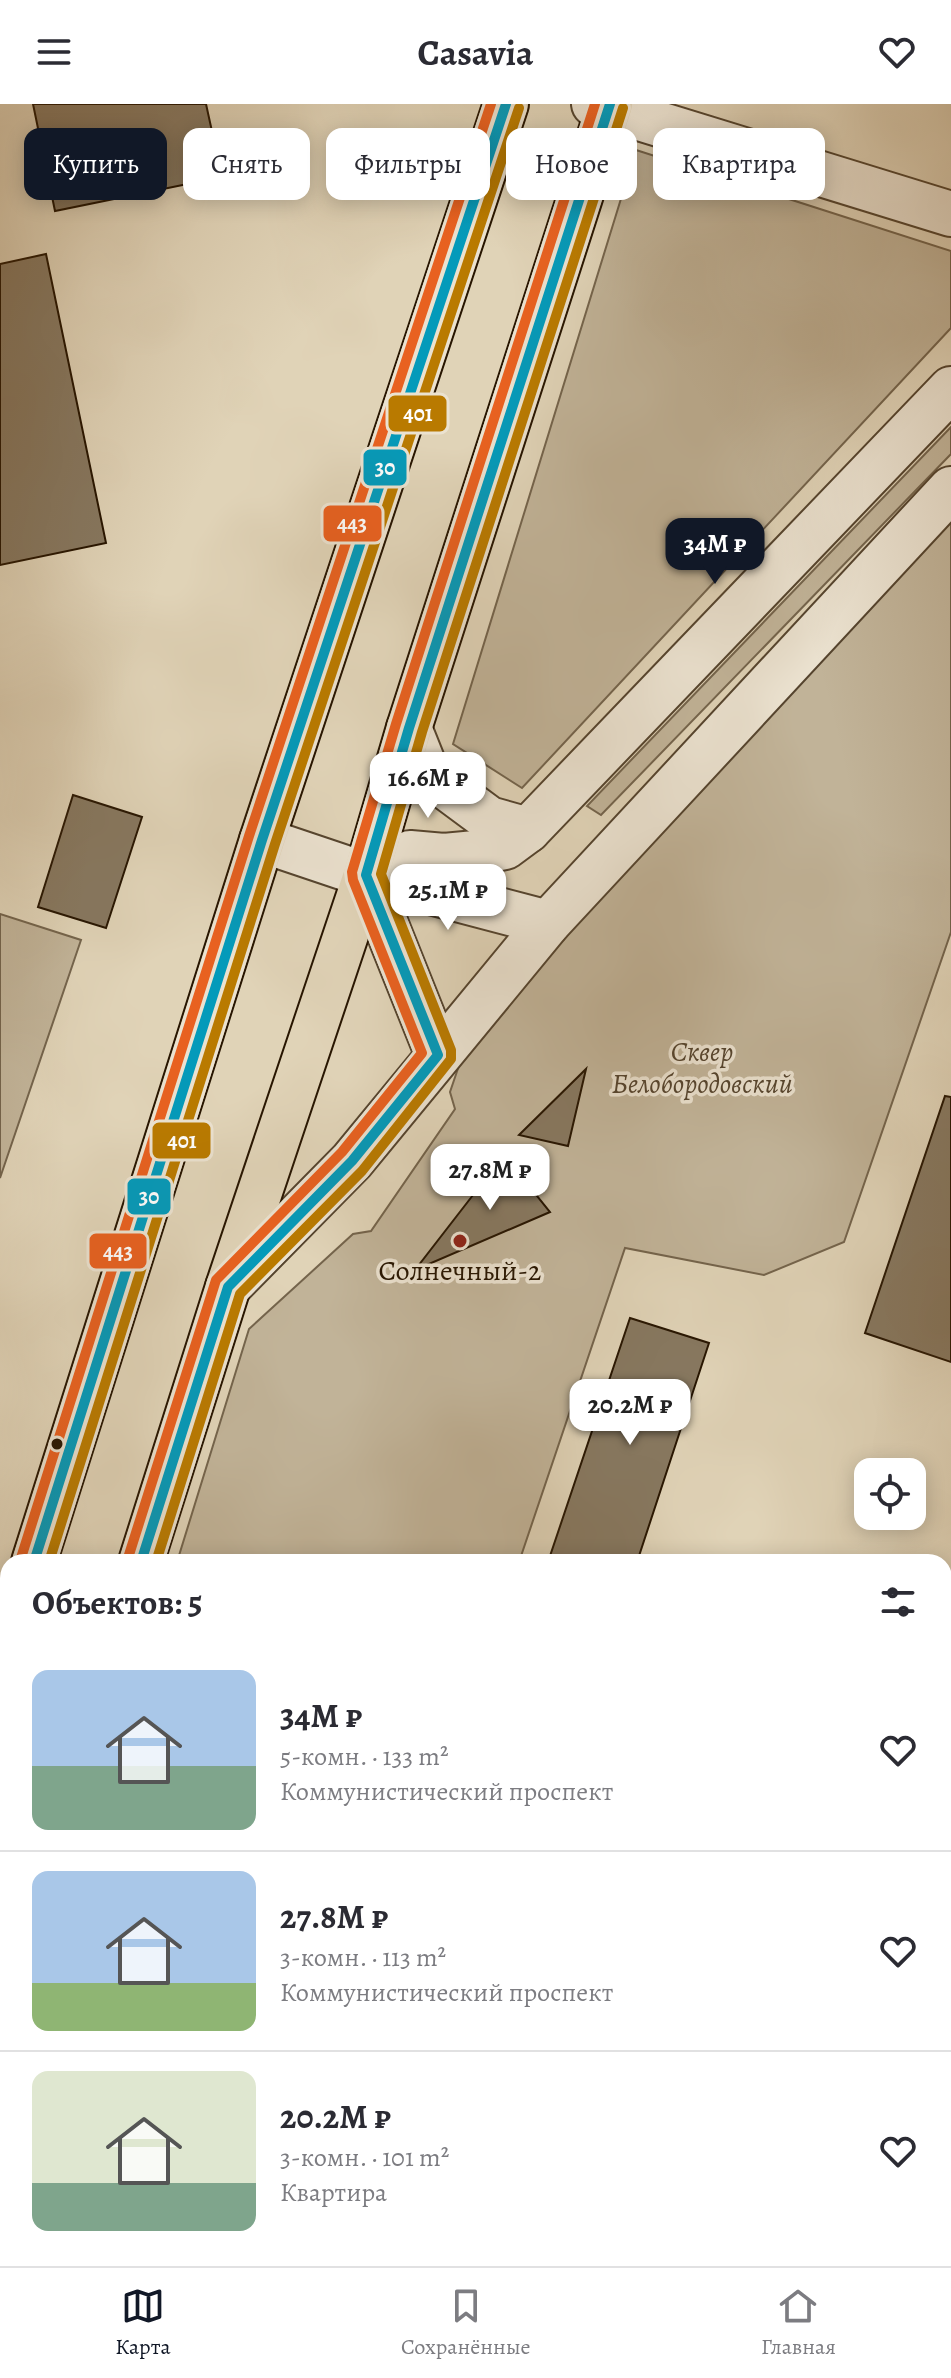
<!DOCTYPE html>
<html lang="ru">
<head>
<meta charset="utf-8">
<style>
  body { margin:0; font-family:Alegreya,serif; background:#f7f7f7; color:#2b2b33; height:100vh; display:flex; flex-direction:column; font-size:30px; white-space:nowrap }
  * { box-sizing:border-box; margin:0 }
  p { font-size:26px; color:#7c7c81 }
  .icon { flex:none; width:44px; height:44px; fill:none; stroke:currentColor; stroke-width:2; stroke-linecap:round; stroke-linejoin:round }
  .map { position:relative; flex:1; overflow:hidden }
  .side { position:absolute; left:0px; top:1450px; width:952px; height:712px; display:flex; flex-direction:column; background:#fff; border-radius:24px 24px 0 0; box-shadow:0 4px 20px #0003 }
  .side>* { flex:none }
  .banner { position:absolute; left:24px; top:24px; width:904px; height:72px; display:flex; gap:16px }
  .controls { position:absolute; left:854px; top:1354px; display:grid; gap:16px }
  .controls a { display:grid; place-items:center; width:72px; height:72px; border-radius:16px; background:#fff; box-shadow:0 4px 20px #0003; font-size:40px }
  .price { position:absolute; translate:-50% -68px; padding:0 18px; border-radius:16px; background:#fff; color:#222; font-size:26px; line-height:52px; filter:drop-shadow(0 2px 4px #0008) }
  .price::after { content:''; position:absolute; left:50%; top:48px; width:24px; height:18px; margin-left:-12px; background:inherit; clip-path:polygon(0 0,100% 0,50% 100%) }
  .price.active { background:#111827; color:#fff }
  ul { padding:0; list-style:none }
  li { display:flex; align-items:center; gap:24px; height:200px; padding:0 32px }
  li+li { border-top:2px solid #e1e1e2 }
  li span { display:grid; place-items:center; flex:none; width:224px; height:160px; border-radius:16px; color:#555 }
  li>.icon { margin-inline-start:auto }
  span .icon { width:96px; height:96px; fill:#fffc; stroke-width:1 }
  li b { font-size:34px }
  h2 { display:flex; justify-content:space-between; align-items:center; height:96px; padding:0 32px; font-size:34px }
  .pill { padding:0 28px; border-radius:16px; background:#fff; box-shadow:0 4px 20px #0003; font-size:28px; line-height:72px }
  .pill.active { background:#111827; color:#fff }
  header { display:flex; justify-content:space-between; align-items:center; height:104px; padding:0 32px; background:#fff; font-size:36px; font-weight:600 }
  .menu { display:flex; justify-content:space-around; align-items:center; height:112px; border-top:2px solid #e1e1e2; background:#fff; font-size:22px; color:#7c7c81 }
  .menu a { display:grid; justify-items:center; gap:4px }
  .menu .active { color:#111827 }
  .map>svg:first-child { display:block }
  .green { fill:#c1b398; stroke:#74644c; stroke-width:2 }
  .building { fill:#877860; stroke:#271501; stroke-width:2 }
  .lines { fill:none; stroke-linecap:round; stroke-linejoin:round }
  .minor-casing { stroke:#55442e; stroke-width:48 }
  .major-casing { stroke:#271501; stroke-width:48 }
  .minor { stroke:#ebe2d0; stroke-width:44 }
  .major { stroke:#e0d3b7; stroke-width:44 }
  .bus-1-casing { stroke:#ebe2d0; stroke-width:16 }
  .bus-2-casing { stroke:#ebe2d0; stroke-width:16 }
  .bus-3-casing { stroke:#ebe2d0; stroke-width:16 }
  .bus-1 { stroke:#049aba; stroke-width:10 }
  .bus-2 { stroke:#b97a00; stroke-width:10 }
  .bus-3 { stroke:#e86120; stroke-width:10 }
  .poi-dot { fill:#8f2418; stroke:#ebe2d0; stroke-width:3 }
  .bus-dot { fill:#271501; stroke:#ebe2d0; stroke-width:3 }
  .labels { text-anchor:middle; stroke-width:7; stroke-linejoin:round; paint-order:stroke }
  .park-label { font-size:28px; font-style:italic; fill:#55442e; stroke:#ebe2d0 }
  .poi-label { font-size:28px; fill:#271501; stroke:#ebe2d0 }
  .line-badge { stroke:#ebe2d0; stroke-width:3 }
  .badge-label { font-size:22px; text-anchor:middle; font-weight:bold; fill:#fff }
</style>
</head>
<body>
<header><svg class="icon" aria-label="menu" viewBox="0 0 24 24"><path d="M4 6h16M4 12h16M4 18h16"/></svg>Casavia<svg class="icon" aria-label="heart" viewBox="0 0 24 24"><path d="M12 20l-8-8c-3-5 5-10 8-4 3-6 11-1 8 4z"/></svg></header>
<div class="map">
<svg width="951" height="2162" viewBox="0 0 951 2162">
  <rect width="100%" height="100%" fill="#e0d3b7"/>
  <filter id="stains"><feTurbulence type="fractalNoise" baseFrequency=".0025" numOctaves="4"/><feColorMatrix values="0 0 0 0 .2 0 0 0 0 .09 0 0 0 0 .02 0 0 0 .5 -.17"/></filter>
  <radialGradient id="worn" r=".72"><stop offset=".6" stop-color="#630" stop-opacity="0"/><stop offset="1" stop-color="#630" stop-opacity=".3"/></radialGradient>
  <g class="green">
    <polygon points="636,46 951,147 951,224 522,684 453,640"/>
    <polygon points="951,323 951,350 601,711 587,702"/>
    <polygon points="951,409 951,828 844,1138 764,1171 625,1144 519,1458 177,1458 249,1225 353,1130 371,1127 455,1005 450,988 468,935"/>
    <polygon points="0,810 81,836 0,1074"/>
    <polygon points="8,1996 8,2154 192,2154 190,2162 0,2162 0,2022"/>
  </g>
  <g class="building">
    <polygon points="33,0 206,0 222,73 55,107"/>
    <polygon points="46,150 106,439 0,461 0,160"/>
    <polygon points="73,691 142,713 106,824 38,803"/>
    <polygon points="586,965 568,1042 519,1031"/>
    <polygon points="945,992 951,993 951,1258 865,1229"/>
    <polygon points="504,1051 550,1108 415,1166"/>
    <polygon points="630,1214 709,1239 637,1458 548,1458"/>
  </g>
  <g class="lines">
    <g class="minor-casing">
      <g id="minor">
        <polyline points="594,0 951,110"/>
        <polyline points="409,624 427,669 489,715 528,726"/>
        <polyline points="262,736 366,771 548,819"/>
        <polyline points="366,771 410,749 444,752 476,749 505,743 528,726 951,285"/>
        <polyline points="366,771 438,951"/>
        <polyline points="228,1183 352,1057 548,819 951,385"/>
      </g>
    </g>
    <g class="major-casing">
      <g id="major">
        <polyline points="34,1458 262,736 506,0"/>
        <polyline points="141,1458 228,1183 366,771 409,624 610,0"/>
        <polyline points="0,1567 8,1541"/>
        <polyline points="0,1906 8,1880"/>
      </g>
    </g>
    <use href="#minor" class="minor"/>
    <use href="#major" class="major"/>
    <g class="bus-1-casing">
      <g id="bus-1">
        <polyline points="34,1458 262,736 506,0"/>
        <polyline points="141,1458 228,1183 352,1057 438,951 366,771 409,624 610,0"/>
      </g>
    </g>
    <g class="bus-2-casing">
      <g id="bus-2">
        <polyline points="49,1458 275,740 519,4"/>
        <polyline points="156,1458 240,1190 362,1067 451,955 451,946 381,770 422,628 623,4"/>
      </g>
    </g>
    <g class="bus-3-casing">
      <g id="bus-3">
        <polyline points="21,1454 249,732 491,0"/>
        <polyline points="128,1454 216,1176 342,1048 422,949 353,776 352,768 396,620 595,0"/>
      </g>
    </g>
    <use href="#bus-1" class="bus-1"/>
    <use href="#bus-2" class="bus-2"/>
    <use href="#bus-3" class="bus-3"/>
  </g>
  <circle class="poi-dot" cx="460" cy="1137" r="8"/>
  <circle class="bus-dot" cx="57" cy="1340" r="7"/>
  <g class="labels">
    <g class="park-label">
      <text x="702" y="957">Сквер<tspan x="702" dy="32">Белобородовский</tspan></text>
    </g>
    <g class="poi-label">
      <text x="460" y="1176">Солнечный-2</text>
    </g>
  </g>
  <g class="line-badge">
    <rect x="387" y="290" width="61" height="39" rx="8" fill="#b97a00"/>
    <rect x="362" y="344" width="46" height="39" rx="8" fill="#049aba"/>
    <rect x="322" y="400" width="61" height="39" rx="8" fill="#e86120"/>
    <rect x="151" y="1017" width="61" height="39" rx="8" fill="#b97a00"/>
    <rect x="126" y="1073" width="46" height="39" rx="8" fill="#049aba"/>
    <rect x="88" y="1128" width="60" height="38" rx="8" fill="#e86120"/>
  </g>
  <g class="badge-label">
    <text x="418" y="317">401</text>
    <text x="385" y="371">30</text>
    <text x="352" y="427">443</text>
    <text x="182" y="1044">401</text>
    <text x="149" y="1100">30</text>
    <text x="118" y="1155">443</text>
  </g>
  <rect width="100%" height="100%" filter="url(#stains)"/>
  <rect width="100%" height="100%" fill="url(#worn)"/>
</svg>
<div class="controls">
<a><svg class="icon" aria-label="locate" viewBox="0 0 24 24"><circle cx="12" cy="12" r="6"/><path d="M12 2v4M12 18v4M2 12h4M18 12h4"/></svg></a>
</div>
<b class="price active" style="left:715px;top:482px">34M ₽</b>
<b class="price" style="left:428px;top:716px">16.6M ₽</b>
<b class="price" style="left:448px;top:828px">25.1M ₽</b>
<b class="price" style="left:490px;top:1108px">27.8M ₽</b>
<b class="price" style="left:630px;top:1343px">20.2M ₽</b>
<div class="banner">
<a class="pill active">Купить</a>
<a class="pill">Снять</a>
<a class="pill">Фильтры</a>
<a class="pill">Новое</a>
<a class="pill">Квартира</a>
</div>
<section class="side">
<h2>Объектов: 5<svg class="icon" aria-label="filters" viewBox="0 0 24 24"><path d="M4 7h16M4 17h16"/><circle cx="9" cy="7" r="2"/><circle cx="15" cy="17" r="2"/></svg></h2>
<ul>
<li><span style="background:linear-gradient(#a9c7e8 60%,#7fa58c 0)"><svg class="icon" aria-label="home" viewBox="0 0 24 24"><path d="M3 11l9-7 9 7M6 9v11h12V9"/></svg></span><div><b>34M ₽</b><p>5-комн. · 133 m²</p><p>Коммунистический проспект</p></div><svg class="icon" aria-label="heart" viewBox="0 0 24 24"><path d="M12 20l-8-8c-3-5 5-10 8-4 3-6 11-1 8 4z"/></svg></li>
<li><span style="background:linear-gradient(#a9c7e8 70%,#8fb573 0)"><svg class="icon" aria-label="home" viewBox="0 0 24 24"><path d="M3 11l9-7 9 7M6 9v11h12V9"/></svg></span><div><b>27.8M ₽</b><p>3-комн. · 113 m²</p><p>Коммунистический проспект</p></div><svg class="icon" aria-label="heart" viewBox="0 0 24 24"><path d="M12 20l-8-8c-3-5 5-10 8-4 3-6 11-1 8 4z"/></svg></li>
<li><span style="background:linear-gradient(#dfe7d0 70%,#7fa58c 0)"><svg class="icon" aria-label="home" viewBox="0 0 24 24"><path d="M3 11l9-7 9 7M6 9v11h12V9"/></svg></span><div><b>20.2M ₽</b><p>3-комн. · 101 m²</p><p>Квартира</p></div><svg class="icon" aria-label="heart" viewBox="0 0 24 24"><path d="M12 20l-8-8c-3-5 5-10 8-4 3-6 11-1 8 4z"/></svg></li>
</ul>
</section>
</div>
<nav class="menu">
<a class="active"><svg class="icon" aria-label="map" viewBox="0 0 24 24"><path d="M3 6l6-2 6 2 6-2v14l-6 2-6-2-6 2zM9 4v14M15 6v14"/></svg>Карта</a>
<a><svg class="icon" aria-label="saved" viewBox="0 0 24 24"><path d="M7 4h10v16l-5-4-5 4z"/></svg>Сохранённые</a>
<a><svg class="icon" aria-label="home" viewBox="0 0 24 24"><path d="M3 11l9-7 9 7M6 9v11h12V9"/></svg>Главная</a>
</nav>
</body>
</html>
